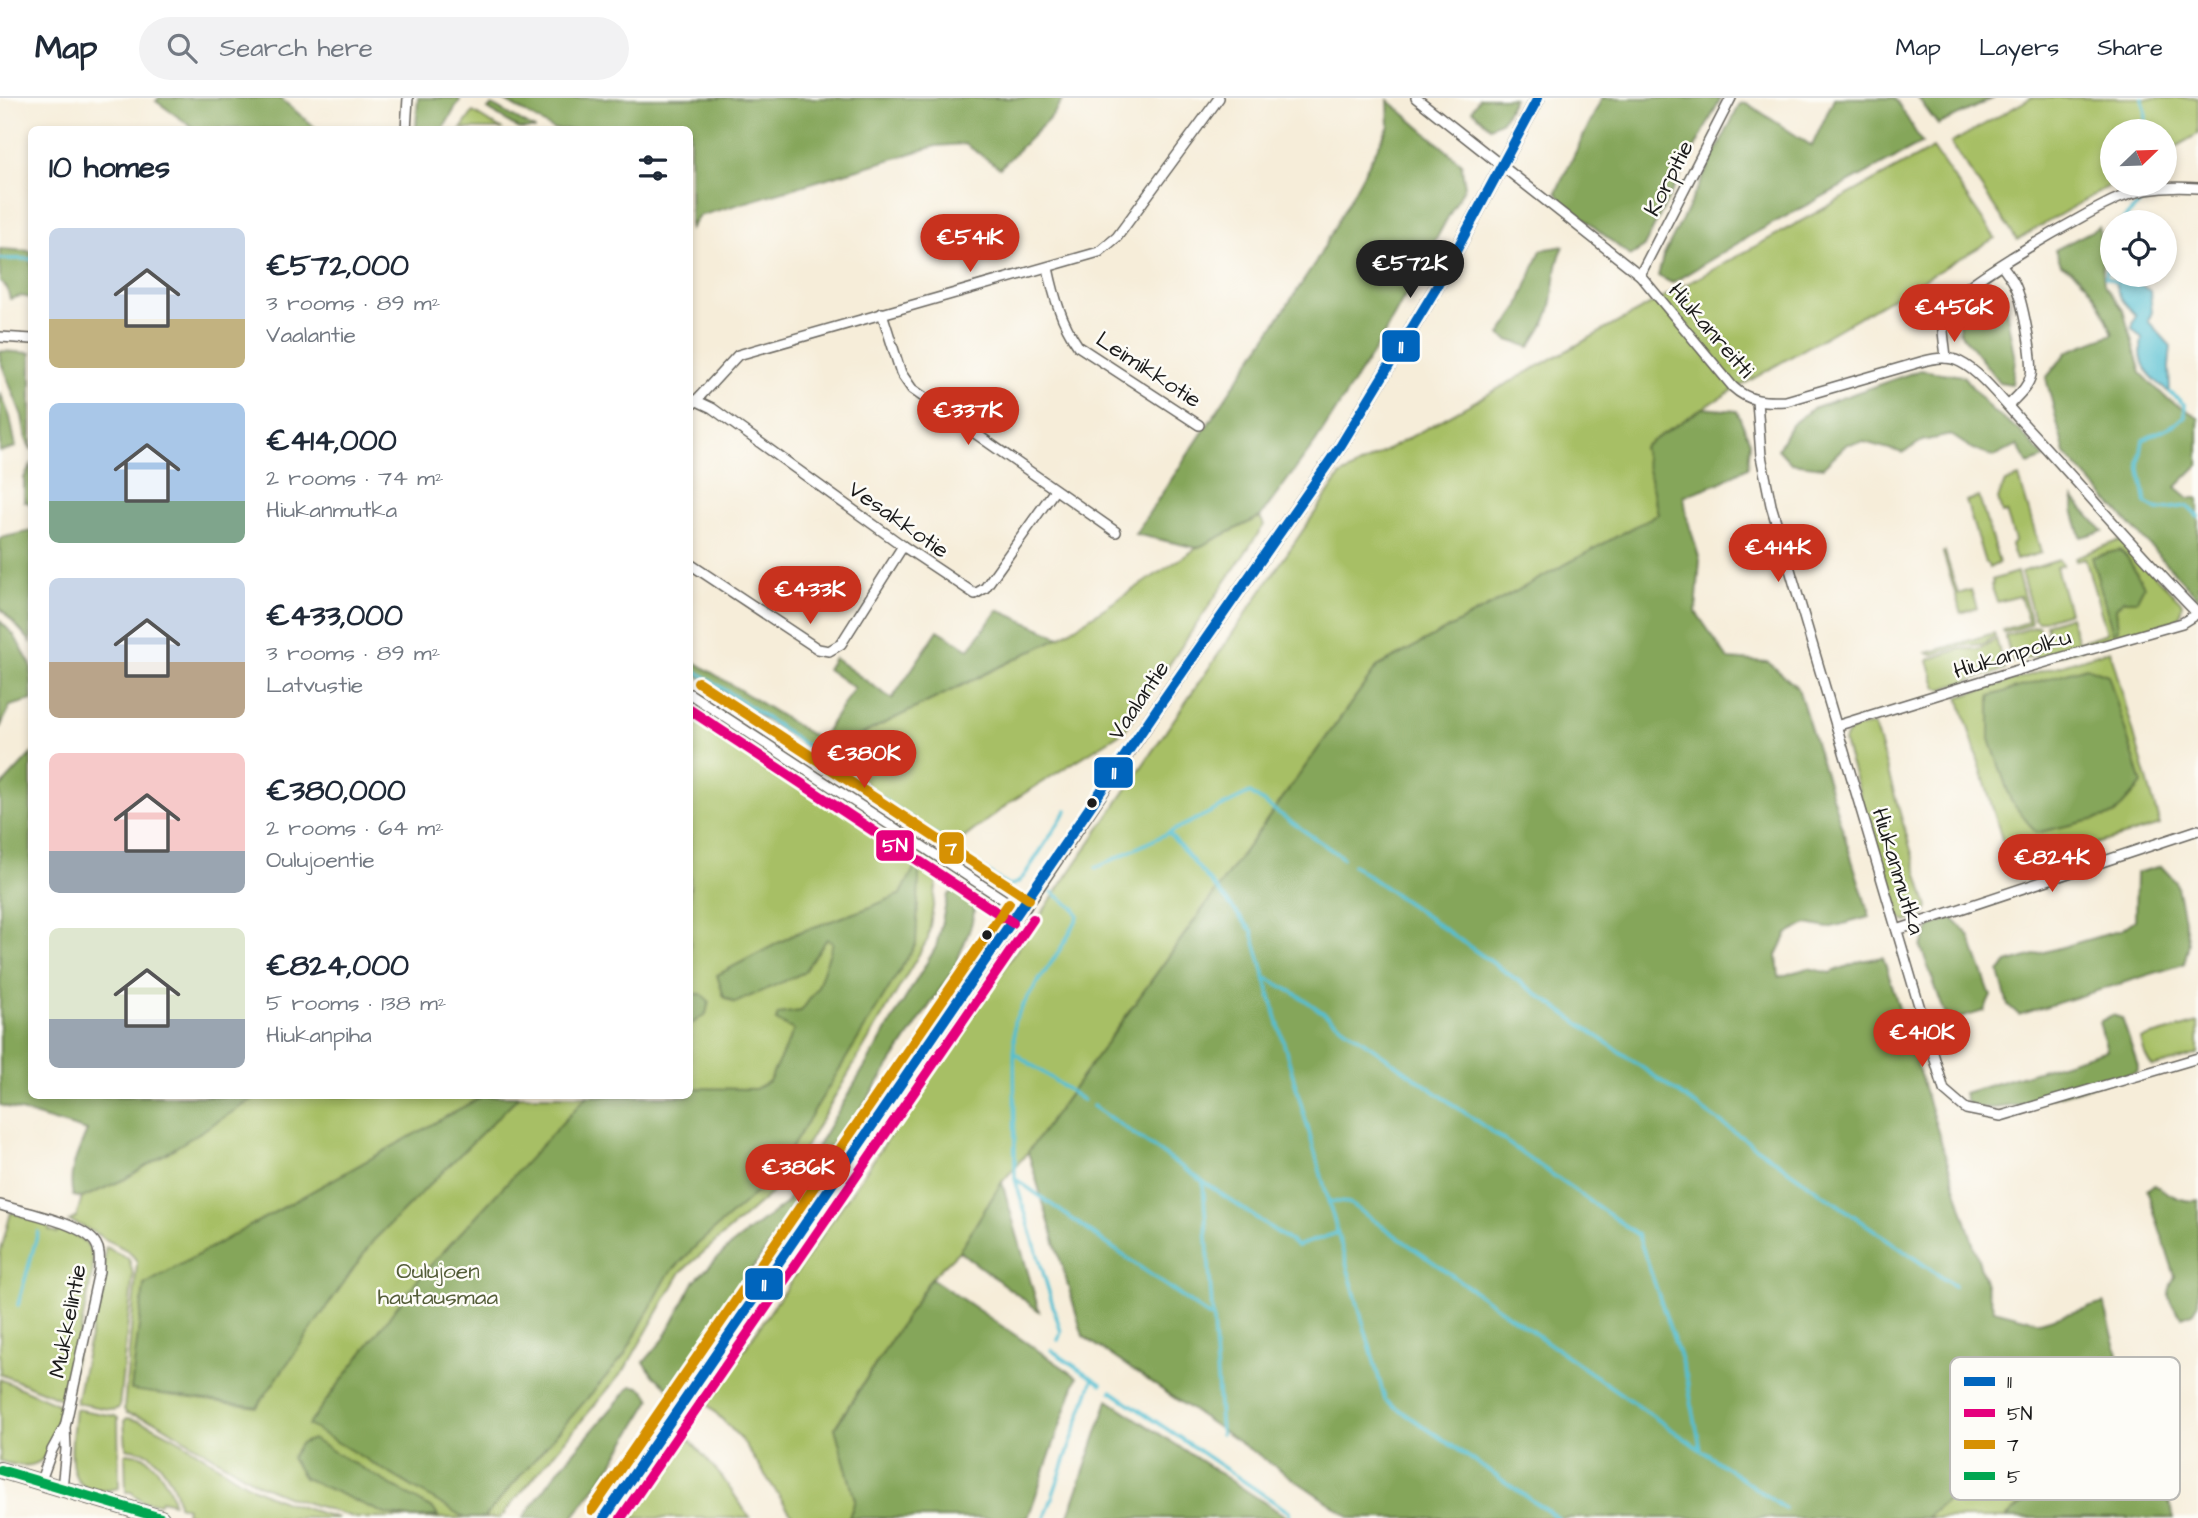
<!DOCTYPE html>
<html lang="en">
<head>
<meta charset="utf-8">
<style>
  body { margin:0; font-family:"Architects Daughter",sans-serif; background:#f2f2f3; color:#1f2937; height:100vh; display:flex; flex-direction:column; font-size:26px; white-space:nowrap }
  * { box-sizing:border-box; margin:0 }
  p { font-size:23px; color:#747a83 }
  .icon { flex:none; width:38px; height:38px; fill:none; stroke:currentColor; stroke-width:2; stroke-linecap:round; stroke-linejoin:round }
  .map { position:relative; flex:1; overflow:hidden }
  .drawer { position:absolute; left:28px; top:28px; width:665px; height:973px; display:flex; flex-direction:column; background:#fff; border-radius:10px; box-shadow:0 4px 10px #0003 }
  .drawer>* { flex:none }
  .needle { width:46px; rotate:67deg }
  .buttons { position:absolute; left:2100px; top:21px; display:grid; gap:14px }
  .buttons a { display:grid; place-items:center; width:77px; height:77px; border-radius:50%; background:#fff; box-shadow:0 4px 10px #0003; font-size:35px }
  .price { position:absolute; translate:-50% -60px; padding:0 16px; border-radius:24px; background:#c8321e; color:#fff; font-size:23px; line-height:46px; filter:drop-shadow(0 2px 4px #0008) }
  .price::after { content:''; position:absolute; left:50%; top:42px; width:21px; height:16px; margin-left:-10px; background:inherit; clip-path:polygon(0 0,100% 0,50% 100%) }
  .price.on { background:#222; color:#fff }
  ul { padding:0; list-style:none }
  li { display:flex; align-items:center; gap:21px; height:175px; padding:0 21px }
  li span { display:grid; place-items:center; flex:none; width:196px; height:140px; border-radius:10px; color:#555 }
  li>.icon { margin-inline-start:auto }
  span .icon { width:84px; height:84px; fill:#fffc; stroke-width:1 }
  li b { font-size:30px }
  h2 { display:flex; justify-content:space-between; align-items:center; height:84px; padding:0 21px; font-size:30px }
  header { display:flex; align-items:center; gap:42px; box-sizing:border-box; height:98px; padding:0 35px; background:#fff; border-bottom:2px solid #e0e1e3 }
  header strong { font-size:33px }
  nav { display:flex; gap:38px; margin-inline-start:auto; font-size:24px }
  .search { width:490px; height:63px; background:#f2f2f3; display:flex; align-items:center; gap:18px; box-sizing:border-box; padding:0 24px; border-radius:38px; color:#747a83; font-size:26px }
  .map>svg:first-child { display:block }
  .green { fill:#a7bf65; stroke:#626e40; stroke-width:2 }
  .forest { fill:#85a65a; stroke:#50613b; stroke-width:2 }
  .water { fill:#55bfd1; stroke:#386e76; stroke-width:2 }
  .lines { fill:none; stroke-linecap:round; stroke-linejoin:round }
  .stream { stroke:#55bfd1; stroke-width:3.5 }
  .street-casing { stroke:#68655e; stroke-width:12 }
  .secondary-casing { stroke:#68655e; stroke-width:16 }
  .primary-casing { stroke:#68655e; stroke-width:18 }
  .street { stroke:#fff; stroke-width:9 }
  .secondary { stroke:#fee3d2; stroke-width:12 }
  .primary { stroke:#fcba8e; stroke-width:14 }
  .bus-1-casing { stroke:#fdfcf7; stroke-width:16 }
  .bus-2-casing { stroke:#fdfcf7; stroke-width:16 }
  .bus-3-casing { stroke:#fdfcf7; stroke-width:16 }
  .bus-4-casing { stroke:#fdfcf7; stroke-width:16 }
  .bus-1 { stroke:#0065bd; stroke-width:10 }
  .bus-2 { stroke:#e5007d; stroke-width:10 }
  .bus-3 { stroke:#d69104; stroke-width:10 }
  .bus-4 { stroke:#00a651; stroke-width:10 }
  .bus-dot { fill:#1c1c1c; stroke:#fdfcf7; stroke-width:2.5 }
  .labels { text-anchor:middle; stroke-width:5; stroke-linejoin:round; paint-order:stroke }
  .street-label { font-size:23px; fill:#1c1c1c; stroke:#fdfcf7 }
  .park-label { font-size:23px; fill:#545d39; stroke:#fdfcf7 }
  .key { fill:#fdfcf7; stroke:#bab9b5; stroke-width:2 }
  .key-label { font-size:19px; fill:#1c1c1c }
  .line-badge { stroke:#fdfcf7; stroke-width:2.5 }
  .badge-label { font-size:19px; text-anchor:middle; font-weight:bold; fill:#fff }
</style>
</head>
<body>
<header>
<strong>Map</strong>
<div class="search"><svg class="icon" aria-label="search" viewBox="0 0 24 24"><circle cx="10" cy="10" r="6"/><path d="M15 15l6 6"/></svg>Search here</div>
<nav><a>Map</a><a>Layers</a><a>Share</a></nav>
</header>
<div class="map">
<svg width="2198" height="1420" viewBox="0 0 2198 1420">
  <rect width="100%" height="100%" fill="#fdfcf7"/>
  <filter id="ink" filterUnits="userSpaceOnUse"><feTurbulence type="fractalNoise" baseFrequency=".0143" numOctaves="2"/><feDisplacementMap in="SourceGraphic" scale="14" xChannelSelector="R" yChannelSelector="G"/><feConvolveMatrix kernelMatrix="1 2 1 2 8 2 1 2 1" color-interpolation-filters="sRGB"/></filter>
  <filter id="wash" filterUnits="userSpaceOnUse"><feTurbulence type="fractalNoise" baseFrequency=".00686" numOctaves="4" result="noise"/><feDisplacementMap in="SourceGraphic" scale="28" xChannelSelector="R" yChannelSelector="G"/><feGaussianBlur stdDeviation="1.57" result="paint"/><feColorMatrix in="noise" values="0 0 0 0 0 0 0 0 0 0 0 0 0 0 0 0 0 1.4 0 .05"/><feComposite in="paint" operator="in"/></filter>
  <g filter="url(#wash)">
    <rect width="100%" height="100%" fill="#f6edd9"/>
    <g class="green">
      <polygon points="2031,0 2198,0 2198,36 2165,55 2165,33 2112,33 2112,86 2017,142 1951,45"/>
      <polygon points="473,14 501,31 461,31"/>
      <polygon points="1933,50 1995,140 1703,310 1643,349 1659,416 1377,569 1028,1054 1002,1084 959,1153 931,1180 835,1329 855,1402 849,1420 794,1420 741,1341 707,1306 1340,378"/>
      <polygon points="2019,379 2041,455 2016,462 2011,447 2015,443 2006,414 2002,415 1998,401 2005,384"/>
      <polygon points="1979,399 1999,465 1989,470 1987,465 1985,465 1966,403"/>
      <polygon points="1260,419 1264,427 1124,633 1012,703 951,750 820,657 1060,539 1197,450"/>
      <polygon points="2118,443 2122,444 2182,505 2180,518 2175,522 2040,563 2035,558 2013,564 2005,538 2038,528 2041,537 2048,535 2046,526 2070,518 2078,544 2107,535 2085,460 2076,462 2075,459"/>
      <polygon points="1945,454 1958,496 1971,492 1977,510 1961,515 1943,455"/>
      <polygon points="2059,462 2063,467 2056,469 2069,514 2038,524 2034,521 2021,474"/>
      <polygon points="2017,474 2031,524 2030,527 2004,535 2003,532 2028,524 2020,498 1997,504 1991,487 1993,486 1992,482"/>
      <polygon points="1994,535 1995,538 1983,546 1962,548 1932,557 1927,555"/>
      <polygon points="1996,541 2005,572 1942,591 1937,590 1928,563 1930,561 1961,551 1979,551"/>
      <polygon points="2110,552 2160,727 2011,771 1959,599"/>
      <path d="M690 610 876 731 882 729 942 767 937 782 928 841 788 1078 776 1091 681 1174 625 1271 500 1420H356L291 1400 260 1387 157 1324 126 1315 124 1311 137 1164C129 1149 113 1147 100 1138 89 1132 82 1127 69 1123L76 1119 82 1100 125 1081 62 998H690Z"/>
      <path d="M1874 627 1928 810 1924 818 1906 824 1897 819 1844 644C1847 629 1861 629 1874 627Z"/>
      <path d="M2198 925V956L2153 969C2145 961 2144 952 2141 941Z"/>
      <path d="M11 1114 48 1126 49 1132 57 1135 59 1131C83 1140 93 1144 93 1172L66 1303 0 1276V1156Z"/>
      <polygon points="106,1149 129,1161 133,1176 119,1310 113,1312 76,1305 104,1173 105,1151"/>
      <polygon points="2118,1257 2137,1304 2006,1420 1926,1420"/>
      <path d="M0 1281 64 1309C51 1348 51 1380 0 1363Z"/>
      <path d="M75 1311 115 1318 118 1320 119 1390C58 1405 72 1349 75 1311Z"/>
      <path d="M127 1320C174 1330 213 1368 256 1391 281 1404 310 1412 338 1420H199L186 1415 187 1410 178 1407C177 1390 163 1366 149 1356 142 1352 134 1352 126 1350L124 1323Z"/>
      <polygon points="683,1334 722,1379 750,1420 624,1420"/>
      <path d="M126 1355C132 1356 138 1356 143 1358 156 1365 172 1390 173 1405L161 1402 159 1406 142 1403 131 1394H126L125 1357Z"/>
    </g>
    <g class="forest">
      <polygon points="159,0 280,0 317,31 195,31 156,3"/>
      <polygon points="418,0 457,0 460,2 443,31 416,31"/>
      <polygon points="500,0 1064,0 1052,18 1000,70 965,46 936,48 699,118 690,131 690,32 553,31"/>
      <polygon points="1479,0 1514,0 1502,23 1490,29 1472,12"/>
      <polygon points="1602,0 1721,0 1643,150 1630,158 1562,103 1556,94"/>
      <polygon points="1834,0 1895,0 1922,45 1753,136 1672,185 1658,178 1663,159 1740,6 1747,5 1812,48"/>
      <polygon points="1918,0 1994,0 1938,27"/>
      <polygon points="1388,2 1461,65 1465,88 1381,242 1315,345 1260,419 1197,450 1135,436 1316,164 1389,28"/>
      <polygon points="492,7 535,31 536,31 519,31 488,11"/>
      <path d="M2099 129 2104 186 2123 212 2141 275 2165 299 2198 319V367L2176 389 2189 400H2198V500L2065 356 2046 280 2068 253 2113 236C2101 206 2091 181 2061 166L2055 152Z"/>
      <path d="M1564 148C1554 167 1556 187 1551 208 1548 223 1538 236 1530 249L1508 242 1500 237 1518 210 1541 152Z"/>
      <polygon points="0,151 31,153 31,200 21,198 10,201 7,190 0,183"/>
      <polygon points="1986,189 2003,195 2015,262 2012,286 1999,284 1960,234 1957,213 1970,199"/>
      <polygon points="0,253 31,255 31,352 26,341 22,318 0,262"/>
      <polygon points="1920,272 1963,278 1992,313 2019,332 2045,360 2028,366 2017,347 1994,359 1971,350 1951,337 1922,343 1903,355 1864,344 1847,346 1823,369 1791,365 1778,351 1791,327 1813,310"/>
      <polygon points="0,294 10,319 16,349 0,354"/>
      <polygon points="1703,310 1737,313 1750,344 1748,369 1719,385 1684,398 1687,419 1700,462 1696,514 1728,561 1768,564 1798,590 1870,819 1828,830 1807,826 1787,836 1777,857 1779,879 1808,870 1830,875 1861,863 1883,859 1994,1212 2040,1224 2104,1205 2118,1257 1926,1420 1351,1420 1083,1238 1028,1054 1377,569 1658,416 1643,349"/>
      <polygon points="31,367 32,406 31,406 24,403 24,380"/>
      <polygon points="2073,400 2103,433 2081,439 2073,412"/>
      <polygon points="31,433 32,434 31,544 0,510 0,440"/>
      <polygon points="2120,452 2127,459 2144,488 2137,502 2123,502 2116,510 2118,532 2113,535 2092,459"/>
      <polygon points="998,512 1060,539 820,657 690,573 690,561 820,642 854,590 827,571 834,560 892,601 938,532 969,551"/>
      <polygon points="0,523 14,537 31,567 32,602 10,608 0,630"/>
      <polygon points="2086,569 2108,577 2142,686 2114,717 2036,735 2011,703 1990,641 1990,598"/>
      <path d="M31 656 32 998H258L125 1081 82 1100 73 1098C67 1074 78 1055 87 1033L0 1007V690Z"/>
      <polygon points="920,759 916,846 773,1080 698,1146 668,1177 624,1258 484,1420 465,1420 308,1327 418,1181 587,998 690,998 690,990 755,991 769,983 794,932 776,923 778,916 801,913 817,891 833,845 827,841 803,875 735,905 724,899 717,877 797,835 868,810 901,796"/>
      <polygon points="2161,768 2176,784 2189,845 2184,866 2019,917 2008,907 1999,874 2007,865 2121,832 2135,822 2136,775"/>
      <path d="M957 792 974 801C977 824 962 847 955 869L816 1078 805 1069 936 849 948 797Z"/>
      <polygon points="1952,820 1969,837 1991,898 1984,913 1960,920 1945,916 1921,849 1931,828"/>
      <polygon points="690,896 701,896 709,903 706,916 690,927"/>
      <path d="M2112 917 2122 920 2138 968 2136 974C2107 983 1989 1024 1968 1005 1965 1002 1965 999 1964 995L2107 952 2099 924Z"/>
      <polygon points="483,998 519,998 373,1143 257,1309 131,1292 144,1187"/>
      <polygon points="1002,1084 1039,1213 959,1153"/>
      <polygon points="797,1086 807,1092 670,1291 654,1278 644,1264 664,1241 695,1182 730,1148 786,1105"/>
      <path d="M2155 1087C2167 1095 2184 1106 2198 1102V1206L2193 1215 2182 1219C2167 1203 2165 1197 2175 1178L2147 1092Z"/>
      <polygon points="931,1180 1077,1279 1028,1420 849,1420 855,1402 835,1330"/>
      <path d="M631 1288C642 1288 646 1292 651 1302L612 1366 573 1420H523L560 1370Z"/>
      <polygon points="1108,1302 1288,1420 1068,1420"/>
      <polygon points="2137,1304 2174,1420 2006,1420"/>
      <polygon points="312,1341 434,1412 438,1418 410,1420 385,1416 304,1380 291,1360 300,1346"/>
    </g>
    <path class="water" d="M2130 179 2150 193 2152 214 2148 223 2171 248 2169 269 2170 295C2149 278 2137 269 2142 240L2132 230 2136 217C2126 207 2117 198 2115 183Z"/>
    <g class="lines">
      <g class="stream">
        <polyline points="2142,0 2146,14 2145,33"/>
        <polyline points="2121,124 2144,101"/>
        <polyline points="2112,141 2106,179 2117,184"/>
        <polyline points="0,161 32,161"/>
        <polyline points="2170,294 2185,307 2185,318 2177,325 2143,342 2139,366 2146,405 2158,412 2187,408 2198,419"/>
        <polyline points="690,569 746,606 951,748"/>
        <polyline points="1169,735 1252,833 1385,1302 1558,1420"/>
        <polyline points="964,758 1008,788 1017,785 1024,778 1067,712"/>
        <polyline points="1353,767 1954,1188"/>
        <polyline points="1096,770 1250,695 1343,760"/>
        <path d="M1052 794 1075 811 1078 818C1062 856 1032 887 1014 924L1015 1081 1061 1234 1058 1242"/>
        <polyline points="1266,880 1298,897 1638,1137 1686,1277 1701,1352"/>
        <polyline points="1016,956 1083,1002"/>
        <polyline points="1093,1008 1297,1148 1337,1135"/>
        <polyline points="1017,1082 1213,1221"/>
        <polyline points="1203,1084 1221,1336"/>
        <polyline points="1328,1103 1349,1105 1785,1411"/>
        <polyline points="18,1207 38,1134"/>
        <polyline points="1051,1252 1101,1286"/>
        <polyline points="1111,1293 1289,1414 1290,1420"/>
        <polyline points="1045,1420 1093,1281"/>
      </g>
    </g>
  </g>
  <g filter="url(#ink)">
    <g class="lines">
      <g class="street-casing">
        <g id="street">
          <path d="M1416 0 1640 177 1733 289C1749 304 1765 304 1786 303L1924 263C1936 260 1948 258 1960 264 1981 274 2005 306 2021 323 2081 387 2137 454 2198 516"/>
          <polyline points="406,32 408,0"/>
          <path d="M2002 167C2006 173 2011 179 2014 185 2022 199 2034 262 2031 277 2028 290 2016 299 2008 308"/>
          <path d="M1048 170C1054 198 1061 224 1078 248L1199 327"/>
          <polyline points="1640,177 1731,0"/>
          <polyline points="882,215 901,275 912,291 1116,434"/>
          <polyline points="0,239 32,241"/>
          <path d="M1946 260C1945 245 1940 226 1945 212 1954 188 2091 112 2119 100 2145 89 2171 88 2198 90"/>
          <polyline points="695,302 712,310 903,448 975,496 985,490 1055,392"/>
          <polyline points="1757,303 1761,358 1771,407 1944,992 1966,1011 2001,1018 2198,960"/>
          <polyline points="690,309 738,257 1099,154 1117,139 1219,0"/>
          <polyline points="690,466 818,551 829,553 841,546 903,448"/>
          <polyline points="690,596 1021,813"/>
          <polyline points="1836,628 2011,574 2182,525 2198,515"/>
          <polyline points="1897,832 2198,732"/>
          <path d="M0 1107C23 1114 84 1125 96 1146 101 1154 99 1164 99 1173L65 1329 66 1351 62 1391"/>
          <polyline points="40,1385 52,1352 64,1330"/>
        </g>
      </g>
      <g class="secondary-casing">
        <polyline id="secondary" points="604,1420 1021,813 1159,608 1341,347 1435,192 1538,0"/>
      </g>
      <g class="primary-casing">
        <polyline id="primary" points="0,1372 161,1420"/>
      </g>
      <use href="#street" class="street"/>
      <use href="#secondary" class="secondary"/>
      <use href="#primary" class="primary"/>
      <g class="bus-1-casing">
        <polyline id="bus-1" points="604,1420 1159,608 1341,347 1435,192 1538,0"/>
      </g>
      <g class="bus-2-casing">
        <g id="bus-2">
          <polyline points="690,612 1013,825"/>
          <polyline points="621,1420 1033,821"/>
        </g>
      </g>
      <g class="bus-3-casing">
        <g id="bus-3">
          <polyline points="698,584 1029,801"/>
          <polyline points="592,1412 1009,805"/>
        </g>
      </g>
      <g class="bus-4-casing">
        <polyline id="bus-4" points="0,1372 161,1420"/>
      </g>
      <use href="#bus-1" class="bus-1"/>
      <use href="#bus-2" class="bus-2"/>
      <use href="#bus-3" class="bus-3"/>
      <use href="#bus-4" class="bus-4"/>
    </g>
  </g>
  <g class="bus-dot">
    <circle cx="1092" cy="705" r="6"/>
    <circle cx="987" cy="837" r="6"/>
  </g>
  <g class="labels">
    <g class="street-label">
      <text transform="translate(1668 80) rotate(-63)" y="8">Korpitie</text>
      <text transform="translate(1712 232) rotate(49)" y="8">Hiukanreitti</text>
      <text transform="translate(1149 271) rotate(33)" y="8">Leimikkotie</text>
      <text transform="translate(899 421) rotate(35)" y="8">Vesakkotie</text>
      <text transform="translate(2012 555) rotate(-17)" y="8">Hiukanpolku</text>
      <text transform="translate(1138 602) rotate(-56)" y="8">Vaalantie</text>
      <text transform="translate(1899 773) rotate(73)" y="8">Hiukanmutka</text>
      <text transform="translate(67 1223) rotate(-79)" y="8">Mukkelintie</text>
    </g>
    <g class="park-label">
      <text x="438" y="1180">Oulujoen<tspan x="438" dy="26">hautausmaa</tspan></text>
    </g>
  </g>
  <rect x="1950" y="1259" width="230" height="143" rx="10" class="key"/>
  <rect x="1964" y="1279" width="31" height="9" fill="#0065bd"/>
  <rect x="1964" y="1311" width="31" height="8" fill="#e5007d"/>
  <rect x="1964" y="1342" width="31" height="9" fill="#d69104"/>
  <rect x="1964" y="1374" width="31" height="8" fill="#00a651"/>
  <g class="key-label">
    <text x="2007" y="1290">11</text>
    <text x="2007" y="1322">5N</text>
    <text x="2007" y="1353">7</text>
    <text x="2007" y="1385">5</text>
  </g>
  <g class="line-badge">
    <rect x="1381" y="231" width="40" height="34" rx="7" fill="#0065bd"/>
    <rect x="1093" y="658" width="41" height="33" rx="7" fill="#0065bd"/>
    <rect x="875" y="731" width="40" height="33" rx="7" fill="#e5007d"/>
    <rect x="938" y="733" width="27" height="34" rx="7" fill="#d69104"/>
    <rect x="744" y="1169" width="40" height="34" rx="7" fill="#0065bd"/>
  </g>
  <g class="badge-label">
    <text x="1401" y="255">11</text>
    <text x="1114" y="681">11</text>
    <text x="895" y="754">5N</text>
    <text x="951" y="757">7</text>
    <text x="764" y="1193">11</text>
  </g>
</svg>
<div class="buttons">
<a><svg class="needle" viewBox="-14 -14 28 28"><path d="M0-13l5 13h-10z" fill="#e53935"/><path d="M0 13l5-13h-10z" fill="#747a83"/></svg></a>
<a><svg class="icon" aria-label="locate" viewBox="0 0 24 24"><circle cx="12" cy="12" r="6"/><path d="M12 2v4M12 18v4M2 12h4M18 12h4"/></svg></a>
</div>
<b class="price" style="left:970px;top:176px">€541K</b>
<b class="price on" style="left:1410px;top:202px">€572K</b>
<b class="price" style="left:1954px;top:246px">€456K</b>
<b class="price" style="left:968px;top:349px">€337K</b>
<b class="price" style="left:1778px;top:486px">€414K</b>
<b class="price" style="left:810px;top:528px">€433K</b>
<b class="price" style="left:864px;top:692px">€380K</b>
<b class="price" style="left:2052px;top:796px">€824K</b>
<b class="price" style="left:1922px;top:971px">€410K</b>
<b class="price" style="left:798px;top:1106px">€386K</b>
<section class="drawer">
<h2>10 homes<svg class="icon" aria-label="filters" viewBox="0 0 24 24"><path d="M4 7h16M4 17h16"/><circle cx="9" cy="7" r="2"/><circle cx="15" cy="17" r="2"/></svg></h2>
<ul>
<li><span style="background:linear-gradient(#c9d6e8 65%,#c2b280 0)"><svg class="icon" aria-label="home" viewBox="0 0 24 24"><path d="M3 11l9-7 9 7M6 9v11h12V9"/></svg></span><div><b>€572,000</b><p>3 rooms · 89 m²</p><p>Vaalantie</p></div></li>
<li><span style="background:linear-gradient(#a9c7e8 70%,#7fa58c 0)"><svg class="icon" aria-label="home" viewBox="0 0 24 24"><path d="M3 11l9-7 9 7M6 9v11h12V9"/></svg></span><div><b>€414,000</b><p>2 rooms · 74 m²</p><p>Hiukanmutka</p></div></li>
<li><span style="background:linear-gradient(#c9d6e8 60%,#b9a48a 0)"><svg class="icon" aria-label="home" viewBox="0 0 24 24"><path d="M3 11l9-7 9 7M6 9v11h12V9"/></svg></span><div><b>€433,000</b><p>3 rooms · 89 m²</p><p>Latvustie</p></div></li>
<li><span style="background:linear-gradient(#f6c9c9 70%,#9aa5b1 0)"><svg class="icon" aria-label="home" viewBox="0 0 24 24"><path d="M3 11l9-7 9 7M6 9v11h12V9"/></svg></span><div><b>€380,000</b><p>2 rooms · 64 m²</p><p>Oulujoentie</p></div></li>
<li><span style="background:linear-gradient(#dfe7d0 65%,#9aa5b1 0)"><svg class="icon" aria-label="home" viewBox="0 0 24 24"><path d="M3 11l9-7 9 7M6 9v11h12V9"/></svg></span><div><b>€824,000</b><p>5 rooms · 138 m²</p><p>Hiukanpiha</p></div></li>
</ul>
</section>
</div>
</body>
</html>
